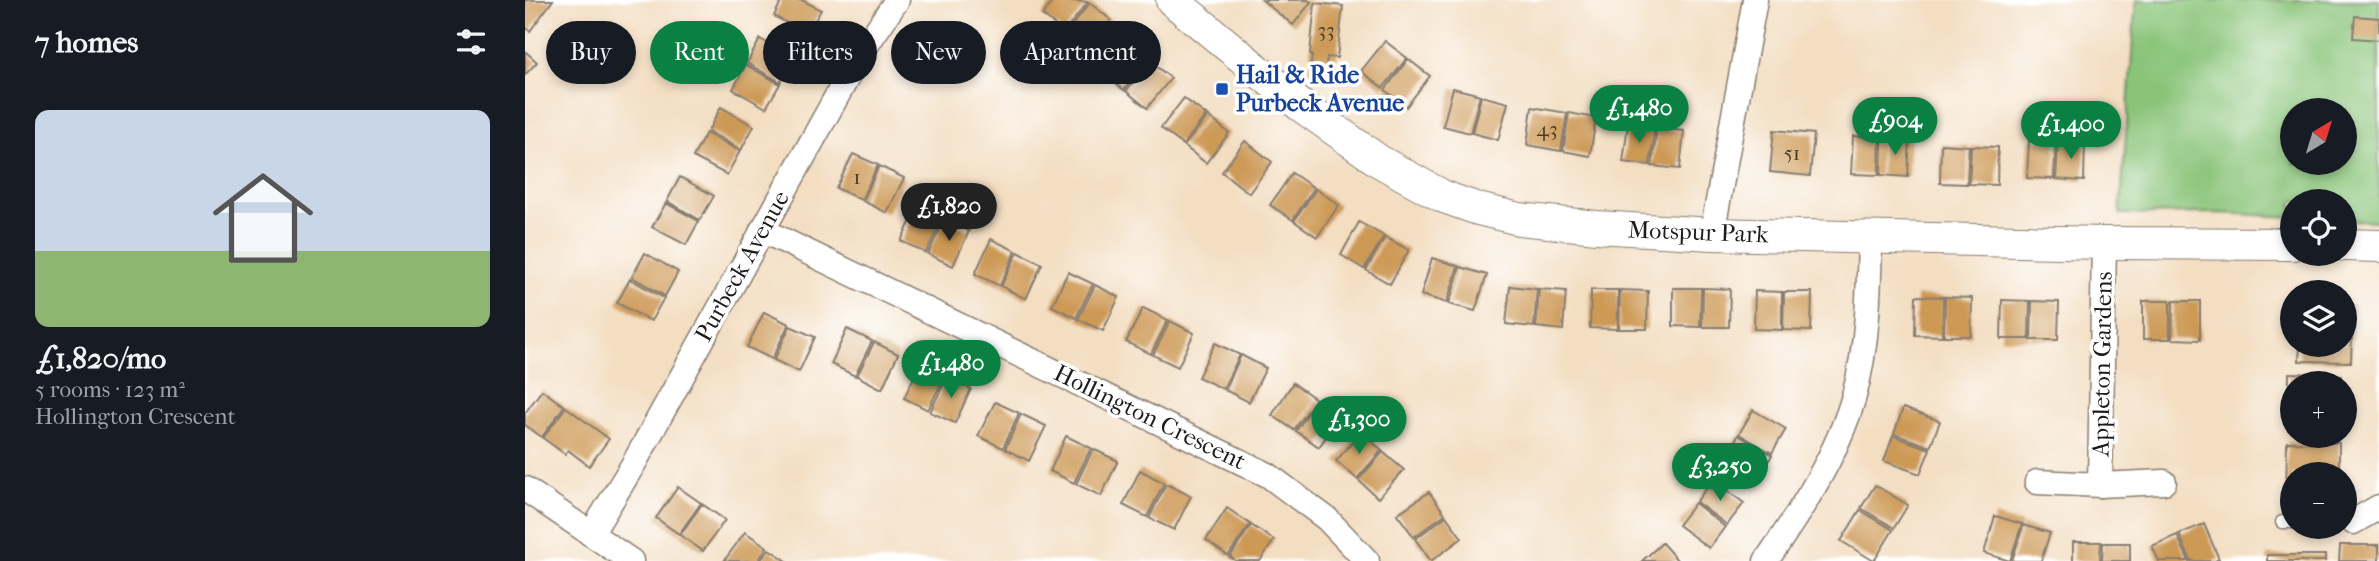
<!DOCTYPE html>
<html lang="en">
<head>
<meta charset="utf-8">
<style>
  body { margin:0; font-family:"IM FELL French Canon",serif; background:#20242c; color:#f1f3f6; height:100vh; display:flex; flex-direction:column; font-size:26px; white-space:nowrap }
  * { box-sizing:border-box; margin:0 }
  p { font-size:23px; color:#9ea1a6 }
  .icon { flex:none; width:38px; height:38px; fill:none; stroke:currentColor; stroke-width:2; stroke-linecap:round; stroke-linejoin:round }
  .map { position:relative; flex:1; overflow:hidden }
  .side { display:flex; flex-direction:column; background:#171b24; width:525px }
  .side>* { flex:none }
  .top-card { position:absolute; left:21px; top:21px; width:665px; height:63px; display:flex; gap:14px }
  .needle { width:46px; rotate:38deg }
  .tools { position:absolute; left:1755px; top:98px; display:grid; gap:14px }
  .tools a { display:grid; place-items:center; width:77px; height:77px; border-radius:50%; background:#171b24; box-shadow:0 4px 10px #0003; font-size:35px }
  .price { position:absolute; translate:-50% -60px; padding:0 16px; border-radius:24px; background:#0b8043; color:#fff; font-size:23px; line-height:46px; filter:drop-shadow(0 2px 4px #0008) }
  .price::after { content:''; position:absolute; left:50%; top:42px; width:21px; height:16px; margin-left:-10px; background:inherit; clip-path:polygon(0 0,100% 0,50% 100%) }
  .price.active { background:#222; color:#fff }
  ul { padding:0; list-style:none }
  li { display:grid; align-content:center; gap:14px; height:371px; padding:0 35px }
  li span { display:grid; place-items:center; height:217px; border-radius:14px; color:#555 }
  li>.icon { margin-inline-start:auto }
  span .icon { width:126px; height:126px; fill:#fffc; stroke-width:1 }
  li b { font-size:30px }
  h2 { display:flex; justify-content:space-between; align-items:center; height:84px; padding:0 35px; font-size:30px }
  .tag { padding:0 24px; border-radius:32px; background:#171b24; box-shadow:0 4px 10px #0003; font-size:24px; line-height:63px }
  .tag.active { background:#0b8043; color:#fff }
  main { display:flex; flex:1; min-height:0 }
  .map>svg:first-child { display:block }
  .green { fill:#8ac479; stroke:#53704a; stroke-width:2; fill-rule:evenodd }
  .building { fill:#cd9a56 }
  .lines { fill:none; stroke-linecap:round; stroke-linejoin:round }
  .service-casing { stroke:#887d6f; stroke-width:15 }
  .minor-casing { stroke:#887d6f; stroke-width:27 }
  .tertiary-casing { stroke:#887d6f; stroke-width:34 }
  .service { stroke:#fff; stroke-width:12 }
  .minor { stroke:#fff; stroke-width:24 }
  .tertiary { stroke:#fff; stroke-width:32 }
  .transit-dot { fill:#1a4fb4; stroke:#fff; stroke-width:2.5 }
  .labels { text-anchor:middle; stroke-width:7; stroke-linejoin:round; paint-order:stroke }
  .number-label { font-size:21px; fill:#483c2a }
  .transit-label { font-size:24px; font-weight:bold; fill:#164399; stroke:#fff; text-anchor:start }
  .street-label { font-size:24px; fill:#1c1c1c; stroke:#fff }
</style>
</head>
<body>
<main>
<section class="side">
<h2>7 homes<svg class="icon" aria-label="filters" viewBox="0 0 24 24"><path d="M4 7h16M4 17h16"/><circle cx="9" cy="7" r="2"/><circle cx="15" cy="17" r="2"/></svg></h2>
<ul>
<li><span style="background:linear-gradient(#c9d6e8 65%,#8fb573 0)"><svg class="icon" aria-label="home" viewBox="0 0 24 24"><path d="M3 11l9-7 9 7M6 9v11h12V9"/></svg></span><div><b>£1,820/mo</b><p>5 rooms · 123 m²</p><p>Hollington Crescent</p></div></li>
</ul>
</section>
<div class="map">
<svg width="1854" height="561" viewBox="0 0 1854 561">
  <rect width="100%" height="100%" fill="#fff"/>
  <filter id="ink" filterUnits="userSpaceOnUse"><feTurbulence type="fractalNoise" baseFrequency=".0143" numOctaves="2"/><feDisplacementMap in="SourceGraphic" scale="14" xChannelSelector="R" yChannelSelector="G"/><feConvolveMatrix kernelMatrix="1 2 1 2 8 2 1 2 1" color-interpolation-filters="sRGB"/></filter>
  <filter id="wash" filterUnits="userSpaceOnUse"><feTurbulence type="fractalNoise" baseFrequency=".00686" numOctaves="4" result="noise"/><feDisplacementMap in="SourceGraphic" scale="28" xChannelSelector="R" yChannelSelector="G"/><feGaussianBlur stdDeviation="1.57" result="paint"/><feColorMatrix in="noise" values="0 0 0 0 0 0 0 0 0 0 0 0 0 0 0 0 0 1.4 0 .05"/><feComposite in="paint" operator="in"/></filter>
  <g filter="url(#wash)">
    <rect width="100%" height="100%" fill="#f3dec2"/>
    <path class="green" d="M1611 0H1854V221L1820 220V201H1768L1767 217 1693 213 1595 214ZM1768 110H1820V163H1768Z"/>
    <g id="blocks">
      <g class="building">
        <polygon points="0,0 28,0 5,31 0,27"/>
        <polygon points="257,0 277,0 296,10 282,34 249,16"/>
        <polygon points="529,0 563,2 539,32 517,15"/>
        <polygon points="737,0 783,0 786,2 768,25"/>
        <polygon points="565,3 586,20 562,50 541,33"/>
        <polygon points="790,3 818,6 812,58 802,57 800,73 785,71 787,55 785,54"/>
        <polygon points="1830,16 1854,18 1854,40 1828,38"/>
        <polygon points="235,39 269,58 255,82 222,63"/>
        <polygon points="860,41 882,58 858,88 836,71"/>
        <polygon points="601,43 622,60 599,90 577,73"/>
        <polygon points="0,51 12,62 0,75"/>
        <polygon points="883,59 905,76 881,107 860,90"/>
        <polygon points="624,61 646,78 622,108 601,91"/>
        <polygon points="221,65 255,84 241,108 208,89"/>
        <polygon points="928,88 955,95 945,133 918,126"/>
        <polygon points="956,96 983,103 973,140 947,133"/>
        <polygon points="659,98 681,115 658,145 636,128"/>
        <polygon points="196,107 229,126 216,150 183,131"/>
        <polygon points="1007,107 1042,113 1036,151 1002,145"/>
        <polygon points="1044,113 1071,118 1065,156 1038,151"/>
        <polygon points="683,116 704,133 681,163 659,146"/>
        <polygon points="1103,124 1130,127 1125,165 1098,162"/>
        <polygon points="1132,128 1159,131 1155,169 1127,166"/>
        <polygon points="1249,130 1289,134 1285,176 1245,172"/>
        <polygon points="181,133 215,151 202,175 168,157"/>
        <polygon points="1328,136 1355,137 1354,175 1326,174"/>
        <polygon points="1357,137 1385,138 1383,177 1356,175"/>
        <polygon points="1504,140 1531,141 1529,179 1502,178"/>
        <polygon points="720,141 747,162 724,193 697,172"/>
        <polygon points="1533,141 1560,142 1559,181 1531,179"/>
        <polygon points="1416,144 1444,146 1442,184 1415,183"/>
        <polygon points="1446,146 1473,147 1472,185 1444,184"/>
        <polygon points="328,154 353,165 336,200 311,188"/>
        <polygon points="354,166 379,178 362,213 338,201"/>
        <polygon points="767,173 789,188 768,220 745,205"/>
        <polygon points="155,177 189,196 175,220 142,201"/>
        <polygon points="791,189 814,205 792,237 769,221"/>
        <polygon points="141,203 174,221 161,245 127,227"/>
        <polygon points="393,206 418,218 401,253 376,241"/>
        <polygon points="420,219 444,231 428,266 403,254"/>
        <polygon points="834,222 859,236 839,269 816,255"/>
        <polygon points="860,237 884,250 865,284 841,270"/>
        <polygon points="466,239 491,251 475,286 450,274"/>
        <polygon points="493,252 517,264 501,299 476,286"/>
        <polygon points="120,253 153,272 140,296 107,277"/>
        <polygon points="907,258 933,266 922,303 896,295"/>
        <polygon points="935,267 962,275 950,311 924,304"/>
        <polygon points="543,272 568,284 551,318 527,306"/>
        <polygon points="105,279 139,298 126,321 92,303"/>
        <polygon points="570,285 594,297 578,331 553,319"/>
        <polygon points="985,286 1012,289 1009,327 981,324"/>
        <polygon points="1148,288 1176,288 1175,327 1148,326"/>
        <polygon points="1178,288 1205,289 1204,327 1177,327"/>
        <polygon points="1014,289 1041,291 1038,330 1011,327"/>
        <polygon points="1066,290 1093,290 1093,329 1065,328"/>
        <polygon points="1095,290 1123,291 1122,329 1094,329"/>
        <polygon points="1230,291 1257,292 1257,330 1229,329"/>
        <polygon points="1259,292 1287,292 1286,331 1258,330"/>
        <polygon points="1391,296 1418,297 1417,336 1390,335"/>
        <polygon points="1420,297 1447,298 1446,336 1419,336"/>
        <polygon points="1477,300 1505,301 1504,339 1476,339"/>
        <polygon points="1507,301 1534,302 1533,340 1506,340"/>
        <rect x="1618" y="301" width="27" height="38"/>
        <polygon points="1648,301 1675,301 1675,340 1647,339"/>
        <polygon points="1820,305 1828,305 1826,362 1774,361 1775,345 1820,345"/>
        <polygon points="618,308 643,320 626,354 601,342"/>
        <polygon points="239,312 264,324 247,359 222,347"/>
        <polygon points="645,321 669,333 653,367 628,355"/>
        <polygon points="265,326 290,337 274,372 249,360"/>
        <polygon points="322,329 347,341 330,376 306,364"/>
        <polygon points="349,342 373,354 357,389 332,376"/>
        <polygon points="690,343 715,355 698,389 673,377"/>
        <polygon points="716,355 741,368 724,402 700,390"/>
        <polygon points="395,364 420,376 403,410 379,398"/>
        <polygon points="1764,373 1816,375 1816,383 1768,383 1768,431 1763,430"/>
        <polygon points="422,377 446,389 430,423 405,412"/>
        <polygon points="768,383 791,399 769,430 747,415"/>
        <polygon points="17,390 39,406 17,437 0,425 0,413"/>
        <polygon points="792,400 816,415 794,447 771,431"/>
        <polygon points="470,402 494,413 478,448 453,436"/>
        <polygon points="41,407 84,439 64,466 43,450 40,454 18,438"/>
        <polygon points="1378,408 1415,421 1405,447 1369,434"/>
        <polygon points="1228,410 1261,429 1247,453 1214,434"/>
        <polygon points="496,414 521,426 504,461 480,449"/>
        <polygon points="836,432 857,450 832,479 811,461"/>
        <polygon points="1213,435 1247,455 1233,478 1200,460"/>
        <polygon points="541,436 566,448 549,483 525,471"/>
        <polygon points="1368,436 1405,449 1395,474 1359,461"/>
        <polygon points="1762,442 1814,443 1814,474 1768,474 1768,499 1761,499"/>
        <polygon points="568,449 593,461 576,496 551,484"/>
        <polygon points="858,452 879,470 853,498 833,480"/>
        <polygon points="615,470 639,483 622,517 598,505"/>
        <polygon points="1188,480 1219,503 1202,525 1171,502"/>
        <polygon points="641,484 666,496 649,530 624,518"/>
        <polygon points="1350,485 1383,505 1369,528 1336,508"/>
        <polygon points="153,487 176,503 154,534 131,518"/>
        <polygon points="904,492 920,514 889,537 872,514"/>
        <polygon points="1170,503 1200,527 1184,548 1153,525"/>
        <polygon points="177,504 200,520 178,551 155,535"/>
        <polygon points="702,508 725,524 703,556 681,540"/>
        <polygon points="1335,510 1368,530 1349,561 1316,541"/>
        <polygon points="921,516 937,538 906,561 890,539"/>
        <polygon points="1470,516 1497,524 1485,561 1459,553"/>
        <polygon points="1679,524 1694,559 1690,561 1666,561 1654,534"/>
        <polygon points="726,525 749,540 735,561 711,561 705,557"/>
        <polygon points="1498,525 1525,533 1516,561 1487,561"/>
        <polygon points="220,532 242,547 233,561 199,561"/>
        <polygon points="1652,535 1664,561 1634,561 1627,546"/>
        <polygon points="1548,542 1576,542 1575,561 1548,561"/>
        <polygon points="1137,543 1153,561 1117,561"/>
        <polygon points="1578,543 1605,543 1605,561 1577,561"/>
        <polygon points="1815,545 1854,545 1854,561 1814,561"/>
        <polygon points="244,549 262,561 235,561"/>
        <rect x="1742" y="555" width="58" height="6"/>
      </g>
    </g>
  </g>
  <g filter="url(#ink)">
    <use href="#blocks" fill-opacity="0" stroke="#887d6f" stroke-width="2"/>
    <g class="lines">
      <g class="service-casing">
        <polyline id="service" points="1757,522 1768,522"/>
      </g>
      <g class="minor-casing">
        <g id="minor">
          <polyline points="237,230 743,475 802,519 842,561"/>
          <polyline points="1187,234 1230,0"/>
          <polyline points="1512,482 1575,485 1639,482"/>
          <polyline points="1575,485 1579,243"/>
          <polyline points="0,489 106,561"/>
          <polyline points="1828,522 1854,507"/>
          <polyline points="66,534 108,465 334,56 372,0"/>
          <path d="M1241 561C1276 510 1312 456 1329 396 1343 345 1344 289 1345 236"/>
        </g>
      </g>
      <g class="tertiary-casing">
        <g id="tertiary">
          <polyline points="647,0 775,105 854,161 919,197 953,209 994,219 1072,227 1187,234 1579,243 1768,244"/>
          <polyline points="1820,245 1854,246"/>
        </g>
      </g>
      <use href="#service" class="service"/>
      <use href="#minor" class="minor"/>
      <use href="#tertiary" class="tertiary"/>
    </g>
  </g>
  <rect class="transit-dot" x="690" y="82" width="14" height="14" rx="3.5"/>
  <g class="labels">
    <g class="number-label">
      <text x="801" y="37">33</text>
      <text x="1022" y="136">43</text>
      <text x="1267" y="160">51</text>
      <text x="332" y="184">1</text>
    </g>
    <g class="transit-label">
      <text x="711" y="83">Hail &amp; Ride<tspan x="711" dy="28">Purbeck Avenue</tspan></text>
    </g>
    <g class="street-label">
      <text transform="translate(1173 232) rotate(2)" y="8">Motspur Park</text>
      <text transform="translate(217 266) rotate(-61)" y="8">Purbeck Avenue</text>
      <text transform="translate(1577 364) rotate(-89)" y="8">Appleton Gardens</text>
      <text transform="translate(625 417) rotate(26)" y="8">Hollington Crescent</text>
    </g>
  </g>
</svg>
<div class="tools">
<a><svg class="needle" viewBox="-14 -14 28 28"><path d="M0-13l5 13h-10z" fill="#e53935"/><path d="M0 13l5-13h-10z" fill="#9ea1a6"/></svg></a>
<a><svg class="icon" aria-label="locate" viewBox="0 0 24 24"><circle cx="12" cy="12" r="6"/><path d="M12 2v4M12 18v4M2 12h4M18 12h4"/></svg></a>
<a><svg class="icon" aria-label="layers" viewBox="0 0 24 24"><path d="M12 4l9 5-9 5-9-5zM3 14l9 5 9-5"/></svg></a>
<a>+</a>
<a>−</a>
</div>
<b class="price" style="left:1114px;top:145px">£1,480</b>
<b class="price" style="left:1370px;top:157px">£904</b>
<b class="price" style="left:1546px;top:161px">£1,400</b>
<b class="price active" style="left:424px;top:243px">£1,820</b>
<b class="price" style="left:426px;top:400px">£1,480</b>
<b class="price" style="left:834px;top:456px">£1,300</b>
<b class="price" style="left:1195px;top:503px">£3,250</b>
<div class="top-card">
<a class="tag">Buy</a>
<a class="tag active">Rent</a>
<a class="tag">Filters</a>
<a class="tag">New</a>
<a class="tag">Apartment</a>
</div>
</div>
</main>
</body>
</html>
